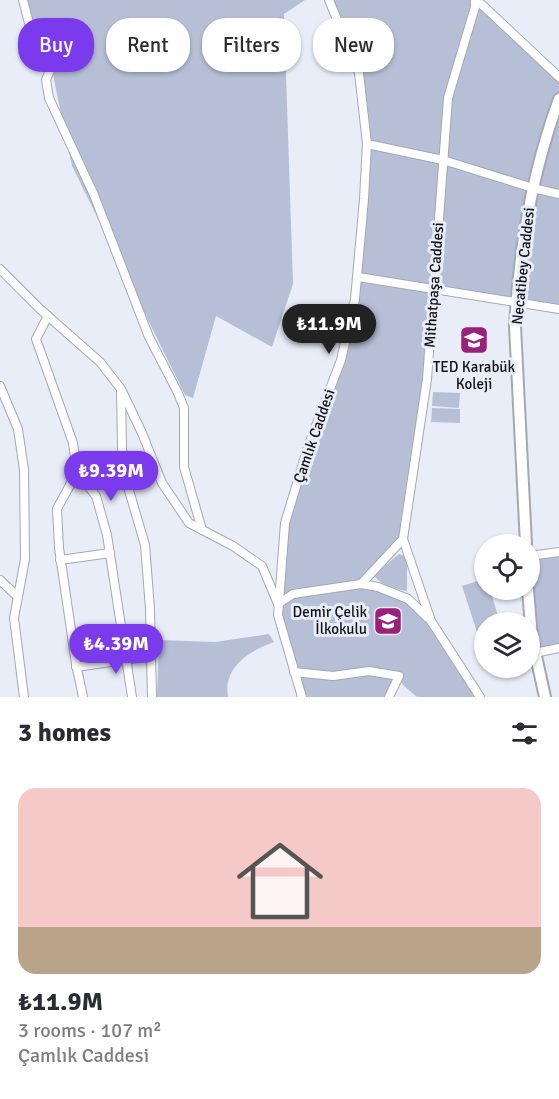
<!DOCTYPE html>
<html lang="en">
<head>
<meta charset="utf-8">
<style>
  body { margin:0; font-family:Signika,sans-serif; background:#f2f2f3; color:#2b2b33; height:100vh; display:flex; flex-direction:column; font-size:22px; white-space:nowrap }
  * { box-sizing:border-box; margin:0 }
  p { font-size:20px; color:#7c7c81 }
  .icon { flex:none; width:33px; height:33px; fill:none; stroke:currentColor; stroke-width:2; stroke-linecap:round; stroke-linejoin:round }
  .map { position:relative; height:697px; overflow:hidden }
  .details { display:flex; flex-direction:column; background:#fff; flex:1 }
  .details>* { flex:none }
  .banner { position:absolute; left:18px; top:18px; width:524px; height:54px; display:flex; gap:12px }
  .tools { position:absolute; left:474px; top:534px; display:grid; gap:12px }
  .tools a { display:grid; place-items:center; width:66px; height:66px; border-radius:50%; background:#fff; box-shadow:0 2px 4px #0004; font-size:30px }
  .price { position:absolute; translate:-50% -51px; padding:0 14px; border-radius:21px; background:#7c3aed; color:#fff; font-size:20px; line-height:39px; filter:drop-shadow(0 2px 3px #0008) }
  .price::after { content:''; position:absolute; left:50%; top:36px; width:18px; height:14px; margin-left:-9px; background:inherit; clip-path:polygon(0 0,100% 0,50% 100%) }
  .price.selected { background:#222; color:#fff }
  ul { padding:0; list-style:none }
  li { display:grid; align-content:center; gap:12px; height:318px; padding:0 18px }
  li+li { border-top:2px solid #e1e1e2 }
  li span { display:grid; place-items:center; height:186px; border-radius:18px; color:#555 }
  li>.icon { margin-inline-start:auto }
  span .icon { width:108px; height:108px; fill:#fffc; stroke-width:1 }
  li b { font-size:26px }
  h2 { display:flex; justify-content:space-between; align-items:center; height:72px; padding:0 18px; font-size:26px }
  .pill { padding:0 21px; border-radius:24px; background:#fff; box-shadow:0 2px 4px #0004; font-size:21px; line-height:54px }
  .pill.selected { background:#7c3aed; color:#fff }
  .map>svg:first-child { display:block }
  .green { fill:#b7bfd6 }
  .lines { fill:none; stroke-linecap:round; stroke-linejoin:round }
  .street-casing { stroke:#a4a8b2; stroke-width:10 }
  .secondary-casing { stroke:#a4a8b2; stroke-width:14 }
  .street { stroke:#fff; stroke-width:8 }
  .secondary { stroke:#fff; stroke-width:10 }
  .labels { text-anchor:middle; stroke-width:6; stroke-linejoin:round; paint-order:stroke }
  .street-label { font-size:15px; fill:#0f1114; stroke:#e8edf8 }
  .poi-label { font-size:15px; fill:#0f1114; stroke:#e8edf8 }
</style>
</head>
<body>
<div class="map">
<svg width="559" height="697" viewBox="0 0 559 697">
  <rect width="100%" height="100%" fill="#e8edf8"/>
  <g class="green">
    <polygon points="21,0 305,0 284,14 293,284 272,347 216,316 193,398 185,395 72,166 47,46 26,13"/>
    <polygon points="329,0 477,0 559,77 559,309 434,291 427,379 403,539 361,583 408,599 431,621 480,697 417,697 403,685 399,677 389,697 302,697 278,615 285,523 341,360 355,299 367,144 359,73"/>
    <polygon points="433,392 460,393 459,408 432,406"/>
    <polygon points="432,408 460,409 460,423 431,422"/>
    <polygon points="559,552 559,648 535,653 530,590 530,556"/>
    <path d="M399 554 405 556 407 565V591C397 590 382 585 375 577L376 573Z"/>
    <polygon points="484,579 484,590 490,590 500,622 484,622 484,630 477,632 462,586"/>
    <path d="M269 634 274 642C249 651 223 667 228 697H157L159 640 215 642Z"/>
  </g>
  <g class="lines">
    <g class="street-casing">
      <g id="street">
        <polyline points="23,0 29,23 52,54 52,65 46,80 49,98 94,195 149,337 178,393 184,408 184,467 202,530"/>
        <polyline points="475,0 475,7 448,98 427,379 403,539 431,621 480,697"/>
        <polyline points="477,0 559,77"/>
        <polyline points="367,144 443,160 533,188 559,194"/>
        <polyline points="0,269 40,309 100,362 121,389 122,449 128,487 145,545 150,609 152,697"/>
        <polyline points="358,277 559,309"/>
        <polyline points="48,316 36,339 73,443 77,472 96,496 107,535 132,697"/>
        <polyline points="0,386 18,429 24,470 25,559 14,618 24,697"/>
        <polyline points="122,391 142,433 162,483 189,523 233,546 262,566 278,604 293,594 361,584 378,587 408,599 428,618"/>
        <polyline points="77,472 57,509 59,548 76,664 83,697"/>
        <polyline points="530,556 559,552"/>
        <polyline points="60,560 110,553"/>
        <polyline points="0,580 18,597"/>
        <polyline points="361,584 403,539"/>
        <polyline points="535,653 559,648"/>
        <polyline points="76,667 151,656"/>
        <polyline points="294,672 333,676 369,671 399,676 389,697"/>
        <polyline points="302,697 278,615 285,523 308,447 341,360 355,299 364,199 367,144 359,73 329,0"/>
      </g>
    </g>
    <g class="secondary-casing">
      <g id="secondary">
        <path d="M526 544 515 326C519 248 532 173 559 99"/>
        <polyline points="528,590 532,638 545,697"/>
      </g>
    </g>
    <use href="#street" class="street"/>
    <use href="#secondary" class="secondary"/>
  </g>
  <defs>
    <g id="school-square" transform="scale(1.5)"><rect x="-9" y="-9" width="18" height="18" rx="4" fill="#9a217a" stroke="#e8edf8"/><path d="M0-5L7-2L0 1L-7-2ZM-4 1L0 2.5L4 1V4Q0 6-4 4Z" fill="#fff"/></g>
  </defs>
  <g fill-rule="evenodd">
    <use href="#school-square" x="474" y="340"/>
    <use href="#school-square" x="388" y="621"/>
  </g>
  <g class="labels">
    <g class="street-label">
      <text transform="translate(523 266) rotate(-84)" y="5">Necatibey Caddesi</text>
      <text transform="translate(434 285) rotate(-86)" y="5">Mithatpaşa Caddesi</text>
      <text transform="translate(314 436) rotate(-71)" y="5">Çamlık Caddesi</text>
    </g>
    <g class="poi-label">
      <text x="474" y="372">TED Karabük<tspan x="474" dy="17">Koleji</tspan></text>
      <text x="367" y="617" text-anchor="end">Demir Çelik<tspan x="367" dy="17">İlkokulu</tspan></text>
    </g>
  </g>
</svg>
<div class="tools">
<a><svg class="icon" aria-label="locate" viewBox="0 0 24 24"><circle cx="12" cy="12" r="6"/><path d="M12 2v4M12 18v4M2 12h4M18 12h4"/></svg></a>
<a><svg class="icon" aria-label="layers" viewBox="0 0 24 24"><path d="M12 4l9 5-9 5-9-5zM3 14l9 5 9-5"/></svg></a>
</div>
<b class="price selected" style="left:329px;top:355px">₺11.9M</b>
<b class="price" style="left:111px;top:502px">₺9.39M</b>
<b class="price" style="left:116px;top:675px">₺4.39M</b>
<div class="banner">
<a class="pill selected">Buy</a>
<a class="pill">Rent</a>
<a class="pill">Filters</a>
<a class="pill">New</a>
</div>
</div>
<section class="details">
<h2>3 homes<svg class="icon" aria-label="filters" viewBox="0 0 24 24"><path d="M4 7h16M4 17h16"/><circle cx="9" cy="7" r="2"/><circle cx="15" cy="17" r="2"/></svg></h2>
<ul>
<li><span style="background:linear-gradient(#f6c9c9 75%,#b9a48a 0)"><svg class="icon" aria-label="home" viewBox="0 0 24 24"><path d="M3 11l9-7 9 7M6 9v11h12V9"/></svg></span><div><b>₺11.9M</b><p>3 rooms · 107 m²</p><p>Çamlık Caddesi</p></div></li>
</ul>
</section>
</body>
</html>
